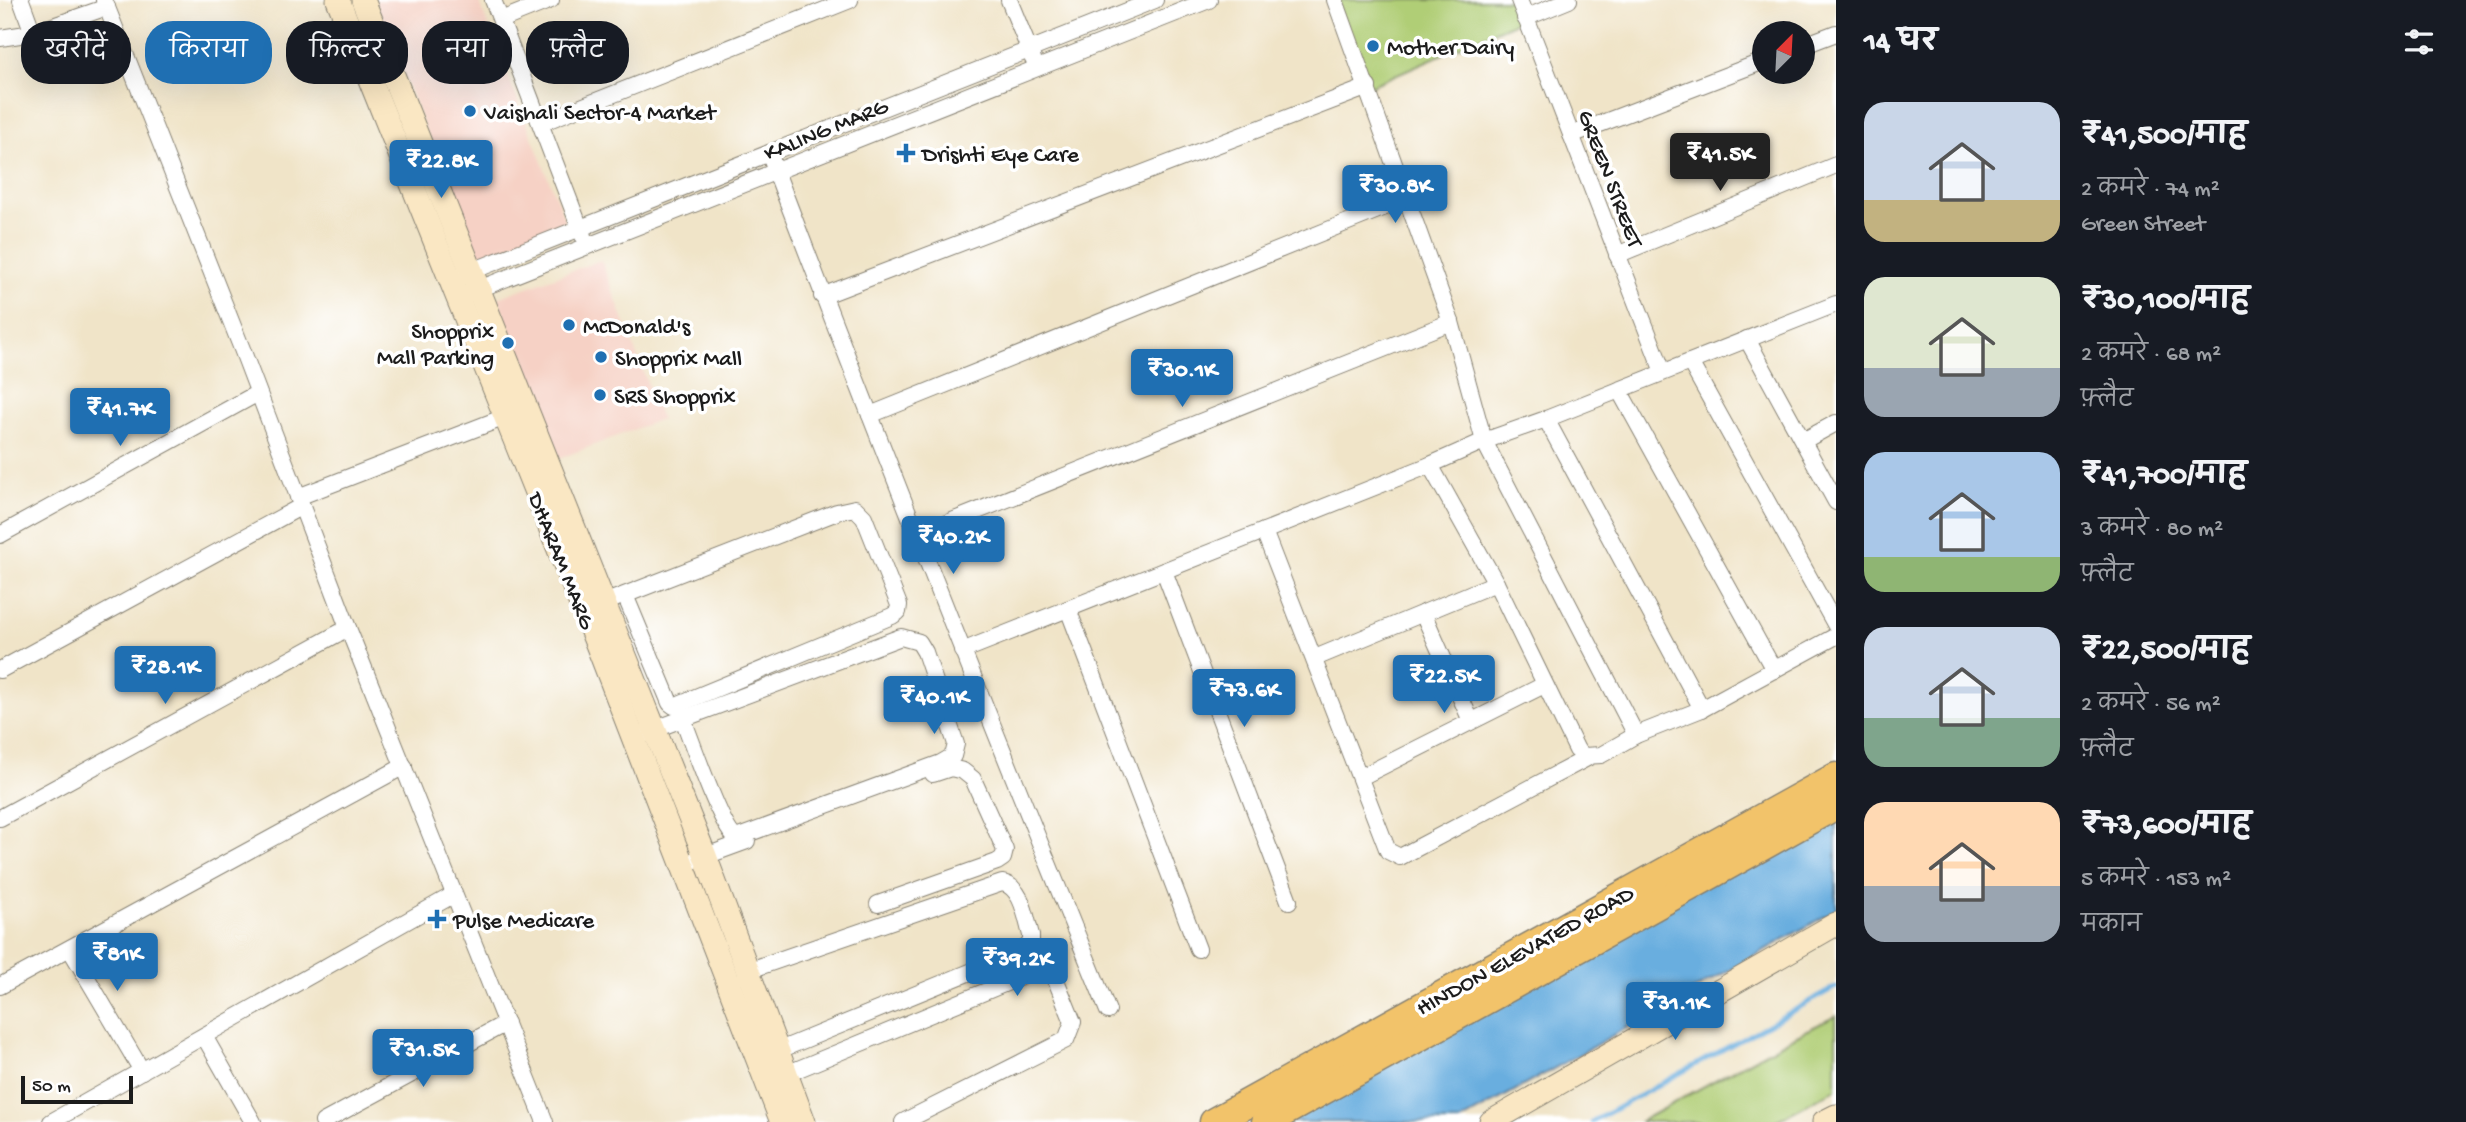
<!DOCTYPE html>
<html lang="hi">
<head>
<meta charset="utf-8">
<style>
  body { margin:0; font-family:"Gochi Hand","Playpen Sans Deva",sans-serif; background:#242831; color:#f1f3f6; height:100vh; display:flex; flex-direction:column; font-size:26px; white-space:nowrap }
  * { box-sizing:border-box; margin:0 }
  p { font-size:23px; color:#9ea1a6 }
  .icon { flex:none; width:38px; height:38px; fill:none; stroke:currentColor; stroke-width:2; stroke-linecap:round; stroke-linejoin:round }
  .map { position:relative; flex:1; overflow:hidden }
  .panel { display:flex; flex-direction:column; background:#171b24; width:630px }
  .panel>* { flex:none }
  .top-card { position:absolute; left:21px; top:21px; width:665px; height:63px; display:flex; gap:14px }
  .needle { width:46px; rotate:24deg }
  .tools { position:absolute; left:1752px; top:21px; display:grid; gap:14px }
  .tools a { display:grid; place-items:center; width:63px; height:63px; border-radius:50%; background:#171b24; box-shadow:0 7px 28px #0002; font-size:35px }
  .scale { position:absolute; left:21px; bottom:18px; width:112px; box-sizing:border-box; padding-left:7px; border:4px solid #1c1c1c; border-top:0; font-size:19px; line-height:24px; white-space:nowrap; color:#1c1c1c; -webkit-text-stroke:5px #fff; paint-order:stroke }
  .price { position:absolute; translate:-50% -60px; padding:0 16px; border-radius:7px; background:#1f6fb2; color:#fff; font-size:23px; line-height:46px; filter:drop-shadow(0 2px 4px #0008) }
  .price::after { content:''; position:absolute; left:50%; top:42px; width:21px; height:16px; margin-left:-10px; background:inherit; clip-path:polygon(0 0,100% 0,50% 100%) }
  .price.selected { background:#222; color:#fff }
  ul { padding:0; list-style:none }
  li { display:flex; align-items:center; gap:21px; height:175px; padding:0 28px }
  li span { display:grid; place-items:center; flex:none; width:196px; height:140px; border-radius:21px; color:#555 }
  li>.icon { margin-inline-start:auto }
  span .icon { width:84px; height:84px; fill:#fffc; stroke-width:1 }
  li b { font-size:30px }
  h2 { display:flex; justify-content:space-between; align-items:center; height:84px; padding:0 28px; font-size:30px }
  .tag { padding:0 24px; border-radius:28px; background:#171b24; box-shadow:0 7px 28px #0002; font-size:24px; line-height:63px }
  .tag.selected { background:#1f6fb2; color:#fff }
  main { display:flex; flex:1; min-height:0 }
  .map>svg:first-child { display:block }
  .built { fill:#f6d1c5 }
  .green { fill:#b0ce76; stroke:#667549; stroke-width:2 }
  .water { fill:#69aedf; stroke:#42657e; stroke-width:2 }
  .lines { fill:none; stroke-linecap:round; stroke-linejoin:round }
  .stream { stroke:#69aedf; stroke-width:4.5 }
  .street-casing { stroke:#868072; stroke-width:18 }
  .secondary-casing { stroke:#868072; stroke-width:25 }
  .highway-casing { stroke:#868072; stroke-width:31 }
  .street { stroke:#fff; stroke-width:16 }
  .secondary { stroke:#fae7c3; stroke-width:23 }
  .highway { stroke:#f2c36a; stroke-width:28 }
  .poi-dot { fill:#1f6fb2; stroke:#fff; stroke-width:2.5 }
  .labels { text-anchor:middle; stroke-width:7; stroke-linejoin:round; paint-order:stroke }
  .poi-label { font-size:23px; fill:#1c1c1c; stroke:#fff; text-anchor:start }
  .street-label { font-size:23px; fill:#1c1c1c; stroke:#fff }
</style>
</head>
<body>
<main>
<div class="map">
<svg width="1836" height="1122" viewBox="0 0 1836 1122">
  <rect width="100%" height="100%" fill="#fff"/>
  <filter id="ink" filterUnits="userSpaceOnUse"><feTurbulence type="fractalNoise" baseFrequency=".0143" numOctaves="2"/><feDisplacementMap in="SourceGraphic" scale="14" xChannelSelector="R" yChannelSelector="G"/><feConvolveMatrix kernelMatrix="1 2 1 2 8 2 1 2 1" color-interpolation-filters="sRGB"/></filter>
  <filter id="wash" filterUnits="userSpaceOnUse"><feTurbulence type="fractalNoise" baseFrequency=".00686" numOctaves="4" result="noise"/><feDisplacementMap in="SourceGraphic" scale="28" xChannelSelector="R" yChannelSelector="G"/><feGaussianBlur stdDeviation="1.57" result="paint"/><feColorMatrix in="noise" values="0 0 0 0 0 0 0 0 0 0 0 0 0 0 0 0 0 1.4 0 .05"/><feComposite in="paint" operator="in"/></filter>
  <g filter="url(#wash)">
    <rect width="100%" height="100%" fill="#f0e4c8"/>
    <g class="built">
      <polygon points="373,0 478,0 566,223 478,259"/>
      <polygon points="601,260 661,419 558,459 498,298"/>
    </g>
    <g class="green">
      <polygon points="1335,0 1519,0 1525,18 1368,87"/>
      <polygon points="1836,1016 1836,1089 1774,1122 1639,1122 1797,1035"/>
    </g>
    <polygon class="water" points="1836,792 1836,910 1459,1122 1259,1122"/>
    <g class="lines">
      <polyline class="stream" points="1592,1122 1836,987"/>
    </g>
  </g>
  <g filter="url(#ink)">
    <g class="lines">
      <g class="street-casing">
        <g id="street">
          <polyline points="21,0 33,33"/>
          <polyline points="104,0 242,349 348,628 545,1122"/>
          <polyline points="493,0 583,236"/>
          <polyline points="1009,0 1033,59"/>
          <polyline points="1335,0 1451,322 1484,441 1636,735"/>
          <polyline points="1519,0 1663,372"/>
          <polyline points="1525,18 1569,0"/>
          <polyline points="501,20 551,0"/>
          <polyline points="0,38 33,33 107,7"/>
          <polyline points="1802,46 1836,33"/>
          <polyline points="541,123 850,0"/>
          <polyline points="1571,135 1764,61"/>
          <path d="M769 153C878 440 992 726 1108 1011"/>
          <polyline points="1617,255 1836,165"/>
          <polyline points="462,275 1155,0"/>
          <polyline points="469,293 1209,0"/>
          <polyline points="822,296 1368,87"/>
          <polyline points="1747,339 1836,502"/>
          <polyline points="1690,362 1836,626"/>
          <polyline points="1619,390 1774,670"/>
          <polyline points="870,415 1405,199"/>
          <polyline points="1546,419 1702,709"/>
          <polyline points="1803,441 1836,423"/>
          <polyline points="1430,465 1496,583 1577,750 1584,756 1601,755 1636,735 1702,709 1836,636"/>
          <polyline points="298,497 505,417"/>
          <polyline points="1264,531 1388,851 1400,857 1589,757"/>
          <polyline points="0,535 258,393"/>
          <polyline points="917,535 1451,322"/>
          <polyline points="1164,571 1289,901"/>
          <polyline points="604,603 837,512 855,508 864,517 899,605 898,612 892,616 674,706 670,703 625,595"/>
          <polyline points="1068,609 1198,949"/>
          <polyline points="1423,613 1471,721"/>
          <polyline points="962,651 1430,465 1484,441 1546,419 1836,304"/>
          <polyline points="1315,658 1496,583"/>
          <polyline points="0,670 302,506"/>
          <path d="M645 733 901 637 919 642 925 652 956 744 953 756 941 763 736 838C722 830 691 739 683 719"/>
          <polyline points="1361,777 1544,685"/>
          <polyline points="0,818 348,628"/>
          <polyline points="684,864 747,841"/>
          <polyline points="878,904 997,862 1003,858 1005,850 973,779 963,771 951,768 933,774"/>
          <polyline points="70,949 142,1071"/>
          <path d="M747 971 1002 883C1022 886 1026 918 1031 935V942L1024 950 777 1051"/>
          <polyline points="0,986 404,766"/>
          <polyline points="204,1036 253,1122"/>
          <polyline points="779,1077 1035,971 1047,970 1053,973 1073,1022 1066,1040 903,1122"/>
          <polyline points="51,1122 453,895"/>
          <polyline points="323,1122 506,1023"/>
        </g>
      </g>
      <g class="secondary-casing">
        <g id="secondary">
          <polyline points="338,0 597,644 782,1122"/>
          <polyline points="363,0 705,856 804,1122"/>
          <polyline points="1491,1122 1836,924"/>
          <polyline points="1824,1122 1836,1116"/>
        </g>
      </g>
      <g class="highway-casing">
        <g id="highway">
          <polyline points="1214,1122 1836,777"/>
          <polyline points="1266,1122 1836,805"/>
        </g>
      </g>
      <use href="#street" class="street"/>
      <use href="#secondary" class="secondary"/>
      <use href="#highway" class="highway"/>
    </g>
  </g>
  <g class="poi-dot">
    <circle cx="1373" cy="46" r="7"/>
    <circle cx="470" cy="111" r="7"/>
    <path d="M902.5 142.5h7v7h7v7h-7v7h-7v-7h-7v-7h7z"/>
    <circle cx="569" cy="325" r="7"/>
    <circle cx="508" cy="343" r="7"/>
    <circle cx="601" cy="357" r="7"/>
    <circle cx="600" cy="395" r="7"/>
    <path d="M433.5 908.5h7v7h7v7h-7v7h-7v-7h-7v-7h7z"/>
  </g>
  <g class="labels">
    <g class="poi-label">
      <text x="1387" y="54">Mother Dairy</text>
      <text x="484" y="119">Vaishali Sector-4 Market</text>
      <text x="922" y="161">Drishti Eye Care</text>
      <text x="583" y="333">McDonald's</text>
      <text x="494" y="338" text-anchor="end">Shopprix<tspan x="494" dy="26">Mall Parking</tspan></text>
      <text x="615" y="365">Shopprix Mall</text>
      <text x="614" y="403">SRS Shopprix</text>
      <text x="453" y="927">Pulse Medicare</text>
    </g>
    <g class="street-label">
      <text transform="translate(825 128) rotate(-22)" y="8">KALING MARG</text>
      <text transform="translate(1612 178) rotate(69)" y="8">GREEN STREET</text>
      <text transform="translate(563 560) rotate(68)" y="8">DHARAM MARG</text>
      <text transform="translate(1524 949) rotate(-29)" y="8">HINDON ELEVATED ROAD</text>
    </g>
  </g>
</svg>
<div class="tools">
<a><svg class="needle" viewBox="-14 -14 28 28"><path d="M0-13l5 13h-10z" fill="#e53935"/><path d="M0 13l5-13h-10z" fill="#9ea1a6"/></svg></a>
</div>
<div class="scale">50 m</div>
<b class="price selected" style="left:1720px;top:193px">₹41.5K</b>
<b class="price" style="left:441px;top:200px">₹22.8K</b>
<b class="price" style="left:1395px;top:225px">₹30.8K</b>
<b class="price" style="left:1182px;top:409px">₹30.1K</b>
<b class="price" style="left:120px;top:448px">₹41.7K</b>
<b class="price" style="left:953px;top:576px">₹40.2K</b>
<b class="price" style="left:165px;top:706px">₹28.1K</b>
<b class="price" style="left:1444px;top:715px">₹22.5K</b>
<b class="price" style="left:1244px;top:729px">₹73.6K</b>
<b class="price" style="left:934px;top:736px">₹40.1K</b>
<b class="price" style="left:117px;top:993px">₹81K</b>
<b class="price" style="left:1017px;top:998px">₹39.2K</b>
<b class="price" style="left:1675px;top:1042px">₹31.1K</b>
<b class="price" style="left:423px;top:1089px">₹31.5K</b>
<div class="top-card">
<a class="tag">खरीदें</a>
<a class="tag selected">किराया</a>
<a class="tag">फ़िल्टर</a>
<a class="tag">नया</a>
<a class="tag">फ़्लैट</a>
</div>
</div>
<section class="panel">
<h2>14 घर<svg class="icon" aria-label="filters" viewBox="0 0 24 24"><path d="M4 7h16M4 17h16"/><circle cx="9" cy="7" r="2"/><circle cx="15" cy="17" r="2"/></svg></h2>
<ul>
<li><span style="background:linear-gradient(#c9d6e8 70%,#c2b280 0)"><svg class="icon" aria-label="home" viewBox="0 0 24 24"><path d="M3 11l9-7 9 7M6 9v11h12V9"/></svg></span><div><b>₹41,500/माह</b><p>2 कमरे · 74 m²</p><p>Green Street</p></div></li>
<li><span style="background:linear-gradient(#dfe7d0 65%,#9aa5b1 0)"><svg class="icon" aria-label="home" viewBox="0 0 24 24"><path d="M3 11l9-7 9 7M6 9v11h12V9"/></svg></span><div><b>₹30,100/माह</b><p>2 कमरे · 68 m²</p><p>फ़्लैट</p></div></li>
<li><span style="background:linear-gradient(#a9c7e8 75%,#8fb573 0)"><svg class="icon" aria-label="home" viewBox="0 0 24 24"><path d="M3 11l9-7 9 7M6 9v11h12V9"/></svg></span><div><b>₹41,700/माह</b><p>3 कमरे · 80 m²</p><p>फ़्लैट</p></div></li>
<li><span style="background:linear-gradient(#c9d6e8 65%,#7fa58c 0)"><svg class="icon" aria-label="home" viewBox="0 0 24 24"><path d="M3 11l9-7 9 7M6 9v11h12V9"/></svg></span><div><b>₹22,500/माह</b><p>2 कमरे · 56 m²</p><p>फ़्लैट</p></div></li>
<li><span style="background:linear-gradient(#ffd9b3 60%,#9aa5b1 0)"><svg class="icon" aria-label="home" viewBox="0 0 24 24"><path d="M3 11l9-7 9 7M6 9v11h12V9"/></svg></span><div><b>₹73,600/माह</b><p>5 कमरे · 153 m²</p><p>मकान</p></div></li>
</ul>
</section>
</main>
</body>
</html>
